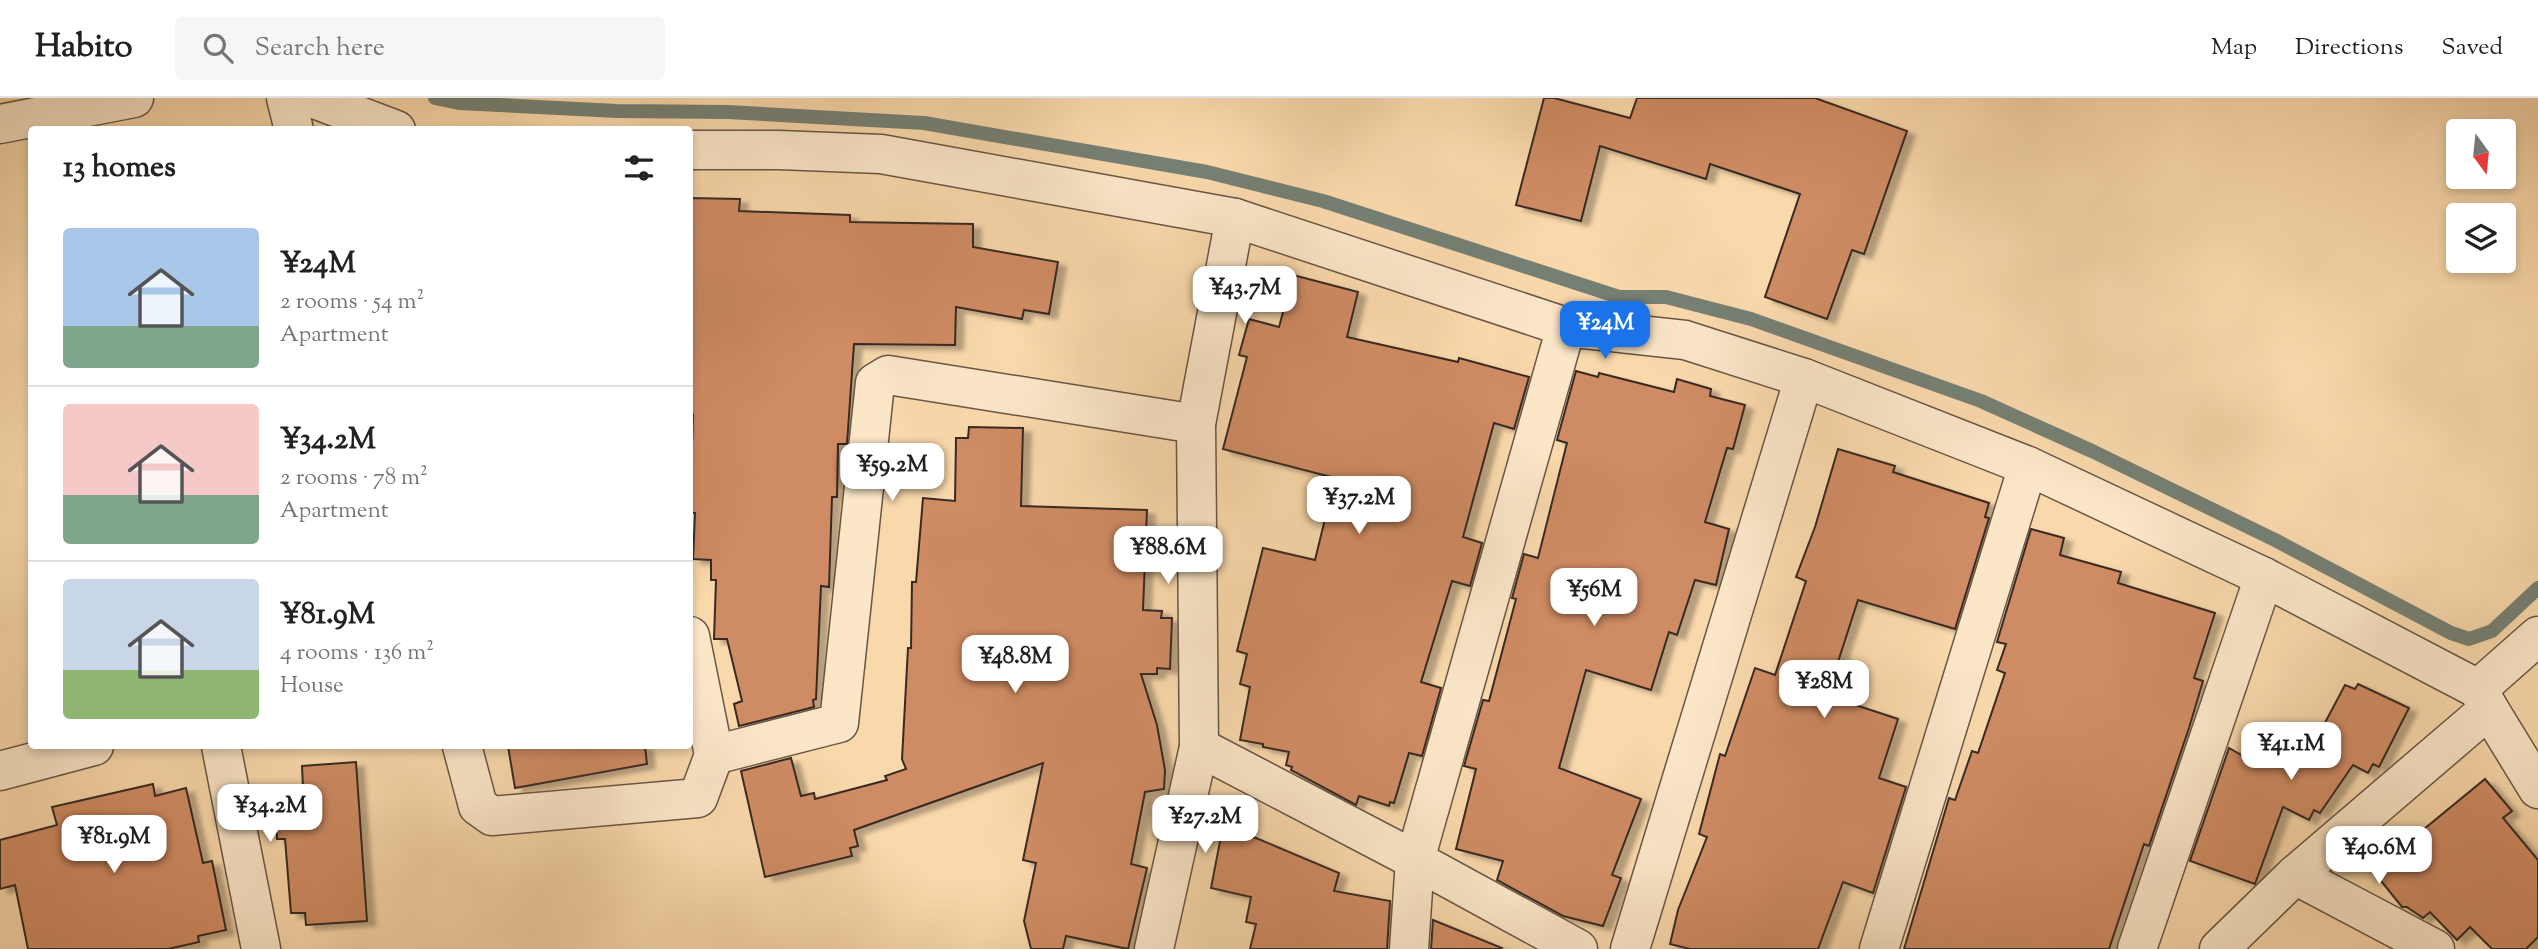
<!DOCTYPE html>
<html lang="en">
<head>
<meta charset="utf-8">
<style>
  body { margin:0; font-family:"Sorts Mill Goudy",serif; background:#f6f6f6; color:#222; height:100vh; display:flex; flex-direction:column; font-size:26px; white-space:nowrap }
  * { box-sizing:border-box; margin:0 }
  p { font-size:23px; color:#767676 }
  .icon { flex:none; width:38px; height:38px; fill:none; stroke:currentColor; stroke-width:2; stroke-linecap:round; stroke-linejoin:round }
  .map { position:relative; flex:1; overflow:hidden }
  .panel { position:absolute; left:28px; top:28px; width:665px; height:623px; display:flex; flex-direction:column; background:#fff; border-radius:7px; box-shadow:0 4px 10px #0003 }
  .panel>* { flex:none }
  .needle { width:46px; rotate:165deg }
  .controls { position:absolute; left:2446px; top:21px; display:grid; gap:14px }
  .controls a { display:grid; place-items:center; width:70px; height:70px; border-radius:7px; background:#fff; box-shadow:0 4px 10px #0003; font-size:35px }
  .price { position:absolute; translate:-50% -60px; padding:0 16px; border-radius:14px; background:#fff; color:#222; font-size:23px; line-height:46px; filter:drop-shadow(0 2px 4px #0008) }
  .price::after { content:''; position:absolute; left:50%; top:42px; width:21px; height:16px; margin-left:-10px; background:inherit; clip-path:polygon(0 0,100% 0,50% 100%) }
  .price.selected { background:#1a73e8; color:#fff }
  ul { padding:0; list-style:none }
  li { display:flex; align-items:center; gap:21px; height:175px; padding:0 35px }
  li+li { border-top:2px solid #e0e0e0 }
  li span { display:grid; place-items:center; flex:none; width:196px; height:140px; border-radius:7px; color:#555 }
  li>.icon { margin-inline-start:auto }
  span .icon { width:84px; height:84px; fill:#fffc; stroke-width:1 }
  li b { font-size:30px }
  h2 { display:flex; justify-content:space-between; align-items:center; height:84px; padding:0 35px; font-size:30px }
  header { display:flex; align-items:center; gap:42px; box-sizing:border-box; height:98px; padding:0 35px; background:#fff; border-bottom:2px solid #e0e0e0 }
  header strong { font-size:33px }
  nav { display:flex; gap:38px; margin-inline-start:auto; font-size:24px }
  .search { width:490px; height:63px; background:#f6f6f6; display:flex; align-items:center; gap:18px; box-sizing:border-box; padding:0 24px; border-radius:7px; color:#767676; font-size:26px }
  .map>svg:first-child { display:block }
  .lines { fill:none; stroke-linecap:round; stroke-linejoin:round }
  .stream { stroke:#758074; stroke-width:14 }
  .building { fill:#cf8b63; stroke:#382a23; stroke-width:2; filter:url(#shadow) }
  .minor-casing { stroke:#685645; stroke-width:41 }
  .tertiary-casing { stroke:#685645; stroke-width:41 }
  .minor { stroke:#fbe6c8; stroke-width:38 }
  .tertiary { stroke:#fbe6c8; stroke-width:38 }
</style>
</head>
<body>
<header>
<strong>Habito</strong>
<div class="search"><svg class="icon" aria-label="search" viewBox="0 0 24 24"><circle cx="10" cy="10" r="6"/><path d="M15 15l6 6"/></svg>Search here</div>
<nav><a>Map</a><a>Directions</a><a>Saved</a></nav>
</header>
<div class="map">
<svg width="2538" height="851" viewBox="0 0 2538 851">
  <defs>
    <filter id="shadow"><feDropShadow dx="8" dy="4.5" stdDeviation="2" flood-color="#0004"/></filter>
  </defs>
  <rect width="100%" height="100%" fill="#f9d8ab"/>
  <filter id="stains"><feTurbulence type="fractalNoise" baseFrequency=".00286" numOctaves="4"/><feColorMatrix values="0 0 0 0 .2 0 0 0 0 .09 0 0 0 0 .02 0 0 0 .5 -.17"/></filter>
  <radialGradient id="worn" r=".72"><stop offset=".6" stop-color="#630" stop-opacity="0"/><stop offset="1" stop-color="#630" stop-opacity=".3"/></radialGradient>
  <g class="lines">
    <polyline class="stream" points="435,0 459,5 617,13 728,14 924,25 1207,74 1323,103 1619,199 1666,199 1751,221 1981,303 2092,353 2275,442 2451,535 2469,541 2492,533 2538,490"/>
  </g>
  <g class="building">
    <polygon points="1544,0 1554,0 1630,20 1637,0 1815,0 1907,33 1864,156 1852,152 1827,221 1765,199 1800,96 1710,66 1706,81 1600,48 1581,123 1516,107"/>
    <polygon points="690,100 740,101 739,113 850,117 850,124 973,126 973,149 1058,164 1049,216 1024,212 1022,221 956,209 955,247 854,246 847,346 838,346 837,399 832,399 829,489 821,488 816,601 813,602 814,609 739,628 734,606 742,603 727,541 714,541 716,482 711,482 711,462 693,461 695,415 690,415 693,317 690,317"/>
    <polygon points="1293,177 1358,194 1347,239 1458,264 1459,260 1529,279 1514,331 1494,325 1463,439 1482,445 1470,488 1452,483 1421,584 1441,590 1422,658 1409,655 1394,705 1390,704 1389,708 1359,698 1356,707 1291,672 1292,669 1286,667 1289,654 1263,649 1263,646 1240,642 1250,589 1240,586 1247,556 1237,553 1263,450 1315,462 1335,380 1223,351 1247,259 1239,257 1249,221 1279,229"/>
    <polygon points="1576,273 1598,279 1599,275 1674,294 1677,281 1711,291 1710,298 1745,307 1733,351 1727,350 1705,424 1729,431 1716,487 1695,482 1677,537 1669,534 1651,592 1586,572 1559,670 1641,701 1612,777 1621,780 1603,828 1563,818 1497,782 1503,763 1456,751 1476,671 1464,668 1483,602 1489,603 1516,501 1512,500 1524,456 1538,460 1567,345 1557,342"/>
    <polygon points="969,329 1023,330 1021,408 1147,412 1143,512 1162,513 1161,520 1172,520 1170,571 1157,570 1157,576 1141,576 1157,627 1165,672 1164,691 1145,694 1131,766 1147,770 1128,851 1066,838 1063,851 1031,851 1024,823 1036,765 1023,762 1043,665 854,732 858,748 850,750 852,758 765,779 741,673 791,660 801,698 814,695 815,701 887,682 885,678 906,671 902,661 908,550 911,550 912,484 916,484 923,400 955,403 956,340 968,340"/>
    <polygon points="1838,351 1895,368 1893,374 1989,405 1985,419 1989,420 1955,531 1858,502 1828,595 1832,597 1831,599 1898,621 1879,680 1906,689 1873,795 1843,784 1818,851 1690,851 1670,846 1678,812 1707,739 1699,736 1720,656 1725,658 1755,570 1775,577 1806,483 1796,479 1815,429"/>
    <polygon points="2031,431 2064,440 2060,457 2121,474 2118,485 2215,515 2194,580 2203,583 2189,630 2149,748 2144,746 2109,851 1904,851 1949,700 1955,702 1972,653 1978,655 2005,575 1997,572 2006,546 1997,544"/>
    <polygon points="2358,586 2409,610 2379,669 2373,666 2368,675 2353,667 2320,715 2314,712 2309,722 2283,709 2255,786 2190,763 2229,650 2243,658 2248,649 2255,653 2261,642 2304,664 2345,587 2355,591"/>
    <polygon points="508,648 645,648 647,666 515,690"/>
    <polygon points="356,664 367,823 306,827 305,815 291,815 285,741 277,741 275,703 292,703 291,690 303,690 302,668"/>
    <polygon points="2485,681 2512,713 2503,720 2538,762 2538,839 2526,851 2492,851 2470,829 2457,842 2430,814 2423,820 2407,809 2402,809 2373,773"/>
    <polygon points="153,686 155,698 186,690 203,765 212,763 226,832 198,838 199,844 168,851 28,851 15,787 0,791 0,742 57,727 52,709"/>
    <polygon points="1222,733 1256,740 1339,775 1334,793 1390,803 1387,851 1250,851 1256,826 1246,824 1251,799 1211,790"/>
    <polygon points="1433,822 1502,850 1501,851 1431,851"/>
  </g>
  <g class="lines">
    <g class="minor-casing">
      <g id="minor">
        <polyline points="286,0 294,32"/>
        <polyline points="2478,591 2538,538"/>
        <polyline points="221,648 261,851"/>
        <polyline points="462,648 478,708 492,718 698,700 714,657 690,538"/>
        <polyline points="1199,649 1415,762 1578,851"/>
        <polyline points="714,657 839,625 875,285 888,277 1196,326"/>
        <polyline points="0,673 94,648"/>
        <polyline points="2295,777 2435,851"/>
        <polyline points="1154,851 1199,649 1196,326 1235,120"/>
        <polyline points="1409,851 1415,762 1566,229"/>
        <polyline points="1630,851 1804,280"/>
        <polyline points="1879,851 2028,368"/>
        <polyline points="2137,851 2264,479"/>
        <polyline points="2219,851 2295,777 2489,611 2538,691"/>
      </g>
    </g>
    <g class="tertiary-casing">
      <g id="tertiary">
        <polyline points="312,0 396,32"/>
        <polyline points="0,26 134,0"/>
        <polyline points="690,52 779,52 881,56 1235,120 1566,229 1685,242 1804,280 2028,368 2264,479 2478,591 2489,611"/>
      </g>
    </g>
    <use href="#minor" class="minor"/>
    <use href="#tertiary" class="tertiary"/>
  </g>
  <rect width="100%" height="100%" filter="url(#stains)"/>
  <rect width="100%" height="100%" fill="url(#worn)"/>
</svg>
<div class="controls">
<a><svg class="needle" viewBox="-14 -14 28 28"><path d="M0-13l5 13h-10z" fill="#e53935"/><path d="M0 13l5-13h-10z" fill="#767676"/></svg></a>
<a><svg class="icon" aria-label="layers" viewBox="0 0 24 24"><path d="M12 4l9 5-9 5-9-5zM3 14l9 5 9-5"/></svg></a>
</div>
<b class="price" style="left:1245px;top:228px">¥43.7M</b>
<b class="price selected" style="left:1605px;top:263px">¥24M</b>
<b class="price" style="left:892px;top:405px">¥59.2M</b>
<b class="price" style="left:1359px;top:438px">¥37.2M</b>
<b class="price" style="left:1168px;top:488px">¥88.6M</b>
<b class="price" style="left:1594px;top:530px">¥56M</b>
<b class="price" style="left:1015px;top:597px">¥48.8M</b>
<b class="price" style="left:1824px;top:622px">¥28M</b>
<b class="price" style="left:2291px;top:684px">¥41.1M</b>
<b class="price" style="left:270px;top:746px">¥34.2M</b>
<b class="price" style="left:1205px;top:757px">¥27.2M</b>
<b class="price" style="left:114px;top:777px">¥81.9M</b>
<b class="price" style="left:2379px;top:788px">¥40.6M</b>
<section class="panel">
<h2>13 homes<svg class="icon" aria-label="filters" viewBox="0 0 24 24"><path d="M4 7h16M4 17h16"/><circle cx="9" cy="7" r="2"/><circle cx="15" cy="17" r="2"/></svg></h2>
<ul>
<li><span style="background:linear-gradient(#a9c7e8 70%,#7fa58c 0)"><svg class="icon" aria-label="home" viewBox="0 0 24 24"><path d="M3 11l9-7 9 7M6 9v11h12V9"/></svg></span><div><b>¥24M</b><p>2 rooms · 54 m²</p><p>Apartment</p></div></li>
<li><span style="background:linear-gradient(#f6c9c9 65%,#7fa58c 0)"><svg class="icon" aria-label="home" viewBox="0 0 24 24"><path d="M3 11l9-7 9 7M6 9v11h12V9"/></svg></span><div><b>¥34.2M</b><p>2 rooms · 78 m²</p><p>Apartment</p></div></li>
<li><span style="background:linear-gradient(#c9d6e8 65%,#8fb573 0)"><svg class="icon" aria-label="home" viewBox="0 0 24 24"><path d="M3 11l9-7 9 7M6 9v11h12V9"/></svg></span><div><b>¥81.9M</b><p>4 rooms · 136 m²</p><p>House</p></div></li>
</ul>
</section>
</div>
</body>
</html>
